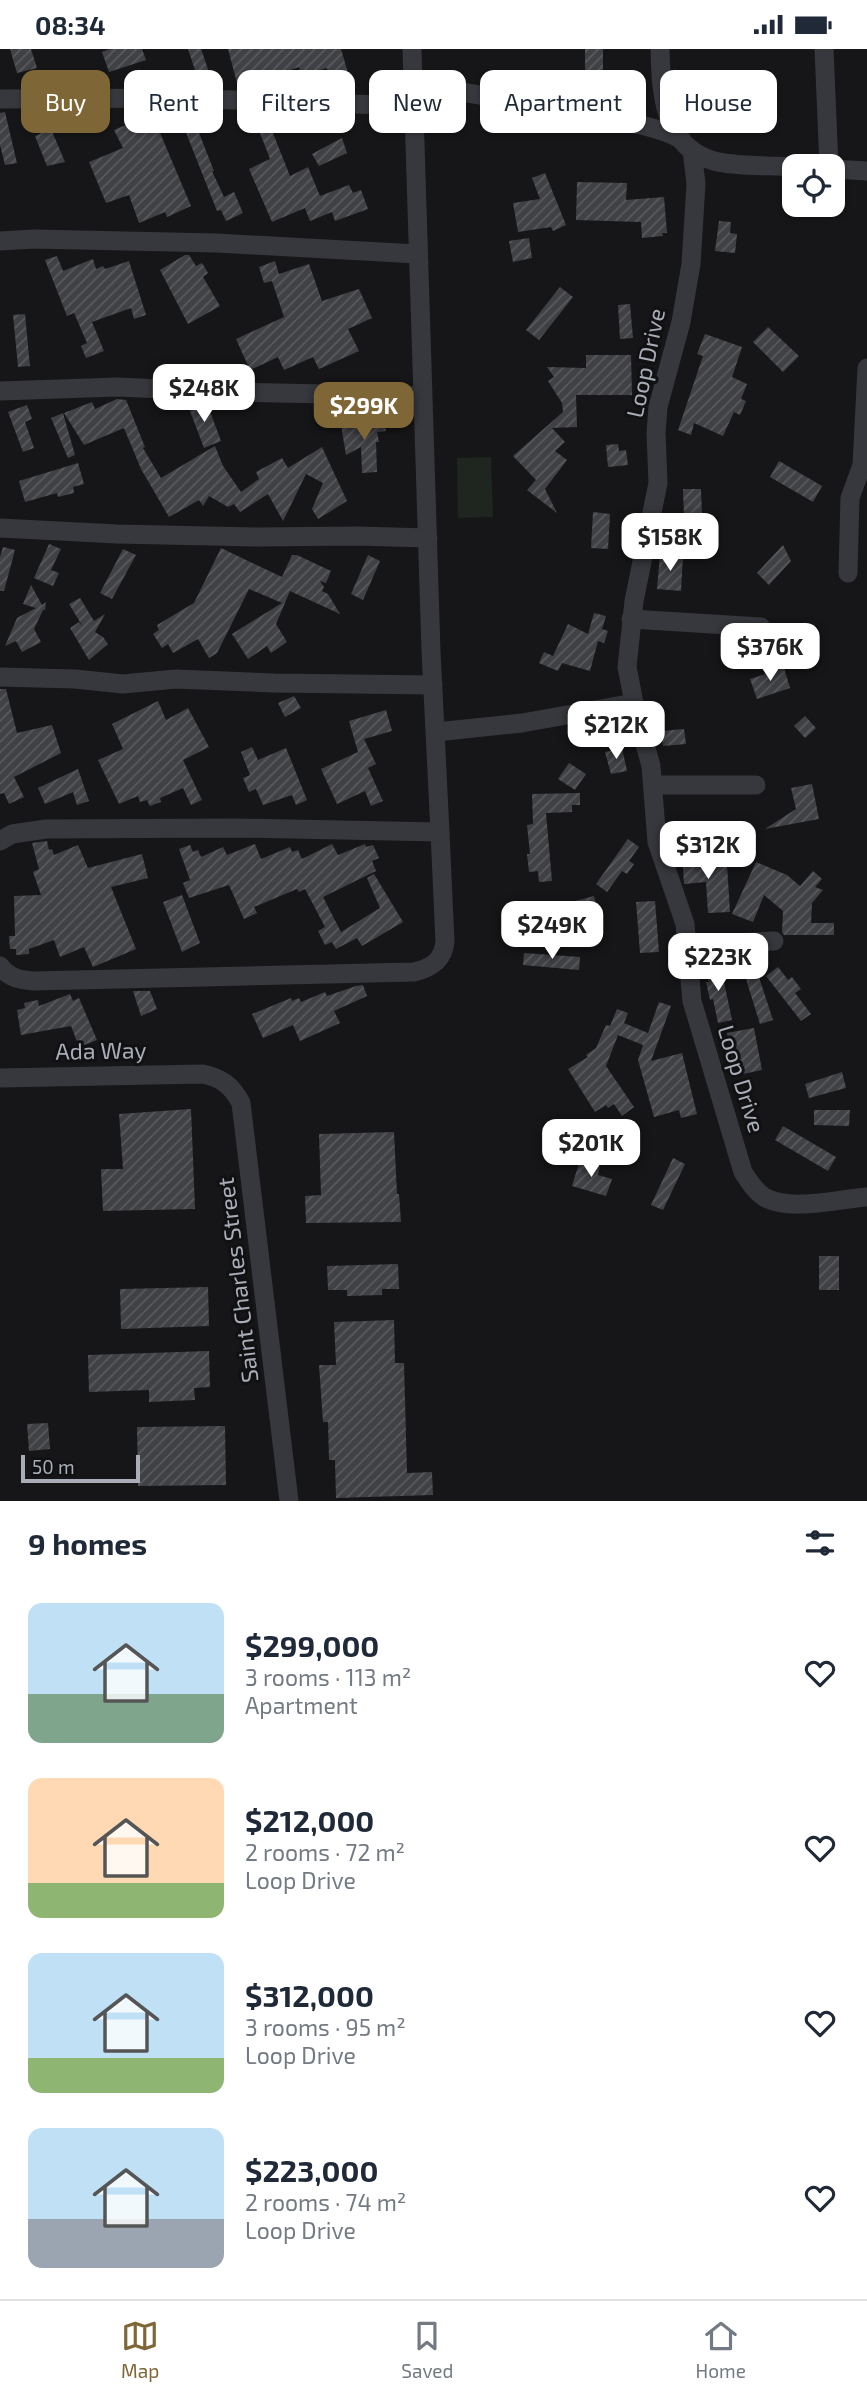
<!DOCTYPE html>
<html lang="en">
<head>
<meta charset="utf-8">
<style>
  body { margin:0; font-family:"Exo 2",sans-serif; background:#f6f6f7; color:#1f2937; height:100vh; display:flex; flex-direction:column; font-size:26px; white-space:nowrap }
  * { box-sizing:border-box; margin:0 }
  p { font-size:23px; color:#747a83 }
  .icon { flex:none; width:38px; height:38px; fill:none; stroke:currentColor; stroke-width:2; stroke-linecap:round; stroke-linejoin:round }
  .map { position:relative; height:1452px; overflow:hidden }
  .drawer { display:flex; flex-direction:column; background:#fff; flex:1 }
  .drawer>* { flex:none }
  .hud { position:absolute; left:21px; top:21px; width:826px; height:63px; display:flex; gap:14px }
  .controls { position:absolute; left:782px; top:105px; display:grid; gap:14px }
  .controls a { display:grid; place-items:center; width:63px; height:63px; border-radius:14px; background:#fff; box-shadow:0 2px 5px #0004; font-size:35px }
  .scale { position:absolute; left:21px; bottom:18px; width:119px; box-sizing:border-box; padding-left:7px; border:4px solid #a8adb8; border-top:0; font-size:19px; line-height:24px; white-space:nowrap; color:#a8adb8; -webkit-text-stroke:5px #111113; paint-order:stroke }
  .price { position:absolute; translate:-50% -60px; padding:0 16px; border-radius:14px; background:#fff; color:#222; font-size:23px; line-height:46px; filter:drop-shadow(0 2px 4px #0008) }
  .price::after { content:''; position:absolute; left:50%; top:42px; width:21px; height:16px; margin-left:-10px; background:inherit; clip-path:polygon(0 0,100% 0,50% 100%) }
  .price.active { background:#7e6636; color:#fff }
  ul { padding:0; list-style:none }
  li { display:flex; align-items:center; gap:21px; height:175px; padding:0 28px }
  li span { display:grid; place-items:center; flex:none; width:196px; height:140px; border-radius:14px; color:#555 }
  li>.icon { margin-inline-start:auto }
  span .icon { width:84px; height:84px; fill:#fffc; stroke-width:1 }
  li b { font-size:30px }
  h2 { display:flex; justify-content:space-between; align-items:center; height:84px; padding:0 28px; font-size:30px }
  .pill { padding:0 24px; border-radius:14px; background:#fff; box-shadow:0 2px 5px #0004; font-size:24px; line-height:63px }
  .pill.active { background:#7e6636; color:#fff }
  .status { display:flex; justify-content:space-between; align-items:center; height:49px; padding:0 35px; background:#fff; direction:ltr }
  .status svg { height:19px; fill:currentColor }
  .tabs { display:flex; justify-content:space-around; align-items:center; height:98px; border-top:2px solid #e0e1e3; background:#fff; font-size:19px; color:#747a83 }
  .tabs a { display:grid; justify-items:center; gap:4px }
  .tabs .active { color:#7e6636 }
  .map>svg:first-child { display:block }
  .garden { fill:#1e261f }
  .building { fill:url(#building-hatch) }
  .lines { fill:none; stroke-linecap:round; stroke-linejoin:round }
  .minor { stroke:#37383d; stroke-width:19 }
  .labels { text-anchor:middle; stroke-width:6; stroke-linejoin:round; paint-order:stroke }
  .street-label { font-size:23px; fill:#a8adb8; stroke:#111113 }
</style>
</head>
<body>
<div class="status"><b>08:34</b><svg viewBox="0 0 49 12"><path d="M0 12V9h3v3zM5 12V6h3v6zM10 12V3h3v9zM15 12V0h3v12zM26 1h20v11H26zM47 4h2v5h-2z"/></svg></div>
<div class="map">
<svg width="867" height="1452" viewBox="0 0 867 1452">
  <defs>
    <pattern id="building-hatch" width="6" height="6" patternUnits="userSpaceOnUse" patternTransform="scale(1.75)"><rect width="6" height="6" fill="#404145"/><path d="M-1 1l2-2M0 6l6-6M5 7l2-2" fill="none" stroke="#595a5e"/></pattern>
  </defs>
  <rect width="100%" height="100%" fill="#161618"/>
  <polygon class="garden" points="491,408 493,468 458,469 457,409"/>
  <g class="building">
    <polygon points="10,0 31,0 37,19 17,24"/>
    <polygon points="110,0 142,0 146,11 109,23 102,3"/>
    <polygon points="188,0 201,0 210,26 198,30"/>
    <polygon points="228,0 341,0 348,24 330,29 327,19 301,27 299,18 269,29 267,26 237,34"/>
    <polygon points="585,0 603,0 603,47 574,46 574,24 585,25"/>
    <polygon points="741,29 744,64 720,66 716,31"/>
    <polygon points="5,63 17,114 5,116 0,96 0,64"/>
    <polygon points="259,64 265,64 290,127 308,118 320,147 349,136 353,144 361,141 368,160 335,172 332,163 310,172 305,159 272,173 249,120 270,110 253,66"/>
    <polygon points="152,65 191,157 167,168 165,163 139,174 129,146 106,154 89,113 123,99 114,81"/>
    <polygon points="192,66 214,122 212,122 224,148 234,143 243,164 226,172 221,161 217,162 181,71"/>
    <polygon points="51,80 65,113 47,117 35,87"/>
    <polygon points="342,89 347,104 319,117 312,105"/>
    <polygon points="545,124 566,176 553,182 551,178 518,183 513,154 540,150 532,129"/>
    <polygon points="577,133 627,134 626,151 664,148 667,184 662,184 663,187 642,189 641,173 576,171"/>
    <polygon points="719,172 731,173 730,184 737,185 735,204 715,202"/>
    <polygon points="529,189 532,209 513,213 509,192"/>
    <polygon points="185,206 189,206 196,217 202,214 208,224 203,228 220,257 188,275 160,221"/>
    <polygon points="57,207 63,222 93,210 96,220 103,217 105,220 129,212 146,266 134,270 131,259 92,273 104,302 86,309 81,297 87,294 74,264 67,267 45,211"/>
    <polygon points="275,212 279,225 309,215 322,252 359,240 372,269 348,280 359,302 319,320 313,308 284,321 278,308 250,321 236,290 284,268 272,232 264,234 259,218"/>
    <polygon points="560,238 573,248 539,291 526,281"/>
    <polygon points="630,255 633,289 620,290 618,256"/>
    <polygon points="25,265 30,317 18,318 13,266"/>
    <polygon points="768,278 799,307 783,323 753,293"/>
    <polygon points="705,285 742,298 732,328 747,335 741,350 746,352 740,366 734,363 723,387 694,374 691,386 678,381 703,307 697,305"/>
    <polygon points="586,306 631,306 632,346 576,346 577,378 552,379 565,393 555,402 567,411 545,440 557,464 527,441 536,431 513,407 563,363 562,354 548,332 554,328 547,318 586,319"/>
    <polygon points="117,350 126,351 145,398 143,399 161,429 215,397 223,417 241,443 259,430 256,423 282,409 288,419 322,398 347,452 318,470 312,460 323,434 306,425 283,472 268,445 240,463 234,455 228,458 209,447 203,457 199,451 169,468 141,420 124,379 84,396 64,364 92,353 95,360"/>
    <polygon points="187,354 200,354 202,359 208,357 221,392 204,399"/>
    <polygon points="27,356 32,370 25,373 34,399 23,403 8,363"/>
    <polygon points="63,364 75,406 68,409 51,369"/>
    <polygon points="384,370 386,382 377,383 379,393 376,393 377,423 362,424 361,398 346,406 341,376"/>
    <polygon points="618,395 619,402 626,401 628,416 608,418 606,396"/>
    <polygon points="779,412 822,437 813,453 770,428"/>
    <polygon points="78,414 84,435 73,438 74,444 58,448 57,444 25,453 19,432"/>
    <polygon points="683,440 701,440 702,467 684,467"/>
    <polygon points="593,463 610,465 608,500 591,499"/>
    <polygon points="49,495 61,500 51,521 59,524 53,537 34,529"/>
    <polygon points="783,496 791,512 769,536 757,524"/>
    <polygon points="3,498 15,501 4,542 0,542 0,508"/>
    <polygon points="221,499 282,528 292,506 297,506 331,522 326,534 320,532 324,538 322,542 328,545 340,565 290,542 276,575 287,593 271,604 267,597 248,610 232,585 282,554 249,540 217,604 209,609 198,590 173,604 168,595 162,599 153,585 159,581 157,576 194,554"/>
    <polygon points="123,500 136,506 112,550 100,544"/>
    <polygon points="660,505 683,507 681,542 657,540"/>
    <polygon points="368,506 380,512 363,551 351,545"/>
    <polygon points="31,536 42,556 46,553 45,561 43,561 34,580 41,593 22,603 16,592 5,597 17,569 36,559 23,555"/>
    <polygon points="80,549 94,572 105,565 95,583 103,588 108,595 89,611 70,579 79,573 83,578 69,555"/>
    <polygon points="594,564 606,567 602,580 608,582 604,594 598,592 590,622 562,614 558,622 539,614 544,603 553,607 568,575 588,585"/>
    <polygon points="784,619 790,639 757,650 750,630"/>
    <polygon points="0,640 6,640 17,684 52,676 61,704 14,728 24,748 9,755 4,744 0,745"/>
    <polygon points="294,647 301,659 285,668 278,654"/>
    <polygon points="158,652 166,671 188,659 209,698 183,711 202,751 191,756 183,739 160,749 161,753 150,757 147,751 140,753 138,747 119,755 98,711 123,700 112,675"/>
    <polygon points="386,661 392,682 364,690 376,715 368,719 383,752 371,757 365,742 337,755 321,720 358,703 349,672"/>
    <polygon points="805,667 816,679 805,689 794,677"/>
    <polygon points="684,680 686,695 663,697 661,682"/>
    <polygon points="252,698 258,711 286,699 307,751 296,756 292,746 263,756 256,740 249,743 243,729 250,726 241,703"/>
    <polygon points="622,699 627,722 611,725 605,703"/>
    <polygon points="569,714 586,725 575,741 558,730"/>
    <polygon points="78,720 89,752 77,756 73,743 45,755 38,739"/>
    <polygon points="812,735 819,770 765,780 796,760 791,739"/>
    <polygon points="580,744 580,756 572,756 572,763 546,764 552,832 539,833 538,822 529,823 527,805 530,805 527,776 533,775 532,745"/>
    <polygon points="628,790 639,798 629,812 634,815 627,825 622,822 607,843 596,835"/>
    <polygon points="47,792 49,801 52,800 54,806 78,796 88,819 142,805 148,829 111,838 136,900 93,918 84,898 60,908 54,891 29,900 29,905 16,906 16,900 10,900 9,887 15,887 14,847 41,846 33,823 39,820 32,794"/>
    <polygon points="255,795 261,810 290,798 292,803 298,801 302,810 332,795 338,806 365,795 366,798 373,796 379,809 372,812 376,822 323,848 341,883 380,859 367,829 374,825 403,873 362,897 357,889 336,900 332,893 325,896 318,882 325,878 305,840 299,843 297,840 254,858 257,864 244,870 229,836 189,849 183,834 190,831 179,800 190,796 193,803 198,801 201,808 223,798 227,806"/>
    <polygon points="682,802 703,804 701,817 727,816 730,863 708,864 706,833 684,835"/>
    <polygon points="756,813 787,826 800,837 813,822 822,830 815,838 823,841 812,854 811,874 834,874 834,886 784,886 782,883 783,862 764,846 753,873 732,865"/>
    <polygon points="182,846 200,894 182,903 163,853"/>
    <polygon points="594,847 600,871 582,876 575,852"/>
    <polygon points="655,852 659,903 640,904 636,853"/>
    <polygon points="524,904 580,908 579,921 523,916"/>
    <polygon points="720,914 732,971 718,974 713,950 710,951 706,933 709,933 705,918"/>
    <polygon points="778,918 788,931 792,928 801,940 795,944 811,965 801,972 766,927"/>
    <polygon points="757,922 773,971 760,975 745,927"/>
    <polygon points="363,936 367,947 334,962 340,974 300,992 293,976 263,989 252,965 291,949 292,952 299,949 301,953 325,943 327,947 356,937"/>
    <polygon points="133,942 150,942 157,960 141,967"/>
    <polygon points="70,945 73,952 79,949 97,991 79,998 71,977 21,986 17,961 25,959 24,954 38,951 39,957"/>
    <polygon points="659,953 671,957 651,1012 682,1004 697,1065 681,1069 679,1061 654,1068 638,1011 643,996 618,986 606,1017 634,1058 622,1067 614,1055 608,1059 606,1056 595,1063 568,1020 588,1008 586,1006 596,999 606,976 610,977 617,960 628,964 624,974 648,984"/>
    <polygon points="754,979 762,1021 743,1025 740,1011 732,1013 727,984"/>
    <polygon points="842,1023 846,1039 809,1049 805,1035"/>
    <polygon points="191,1060 195,1160 103,1162 101,1120 123,1120 119,1065"/>
    <polygon points="814,1061 850,1061 849,1077 814,1076"/>
    <polygon points="783,1077 836,1108 828,1122 775,1091"/>
    <polygon points="394,1083 397,1145 399,1145 401,1173 306,1174 305,1147 321,1146 319,1085"/>
    <polygon points="673,1109 685,1115 663,1161 651,1156"/>
    <polygon points="580,1111 600,1117 598,1126 612,1130 606,1147 572,1137"/>
    <rect x="819" y="1207" width="20" height="34"/>
    <polygon points="398,1215 399,1240 382,1240 382,1246 347,1247 347,1241 328,1241 327,1217"/>
    <polygon points="208,1238 209,1277 121,1280 120,1240"/>
    <polygon points="394,1271 395,1314 404,1314 407,1424 432,1423 433,1446 336,1449 335,1411 329,1411 328,1373 323,1373 319,1316 336,1316 334,1273"/>
    <polygon points="209,1302 210,1338 194,1339 195,1351 149,1353 149,1341 89,1343 88,1306"/>
    <polygon points="48,1374 50,1400 29,1402 27,1375"/>
    <polygon points="225,1377 226,1436 138,1437 137,1378"/>
  </g>
  <g class="lines">
    <g class="minor">
      <polyline points="412,0 431,602 440,783"/>
      <path d="M660 0C661 43 663 98 714 112 735 118 771 116 794 118"/>
      <polyline points="824,0 829,117"/>
      <path d="M414 36C472 43 529 55 586 66 617 72 652 75 681 90"/>
      <polyline points="0,50 171,49 414,57"/>
      <path d="M692 101 696 135 691 215 681 273 658 358 656 384 658 434 634 552 627 618 635 659 651 717 657 793 685 875 692 952 743 1123C749 1132 755 1142 764 1148 789 1163 839 1150 867 1148"/>
      <polyline points="833,120 867,122"/>
      <polyline points="0,192 34,190 217,194 417,205"/>
      <polyline points="0,342 117,338 231,343 422,347"/>
      <polyline points="0,479 117,485 258,488 357,487 428,489"/>
      <polyline points="848,524 850,449 862,416 867,319"/>
      <polyline points="631,570 761,578"/>
      <polyline points="0,628 75,630 123,635 176,630 274,634 433,636"/>
      <polyline points="436,683 522,674 634,654"/>
      <polyline points="653,736 756,736"/>
      <path d="M0 792 12 785 46 780 236 779 440 783 445 893C443 911 432 919 414 923L34 932C20 931 9 929 0 917"/>
      <polyline points="688,896 774,892"/>
      <path d="M0 1029 203 1025C222 1029 232 1037 241 1054L289 1452"/>
    </g>
  </g>
  <g class="labels">
    <g class="street-label">
      <text transform="translate(646 314) rotate(-78)" y="8">Loop Drive</text>
      <text transform="translate(101 1002) rotate(-1)" y="8">Ada Way</text>
      <text transform="translate(741 1030) rotate(73)" y="8">Loop Drive</text>
      <text transform="translate(238 1231) rotate(-97)" y="8">Saint Charles Street</text>
    </g>
  </g>
</svg>
<div class="controls">
<a><svg class="icon" aria-label="locate" viewBox="0 0 24 24"><circle cx="12" cy="12" r="6"/><path d="M12 2v4M12 18v4M2 12h4M18 12h4"/></svg></a>
</div>
<div class="scale">50 m</div>
<b class="price" style="left:204px;top:375px">$248K</b>
<b class="price active" style="left:364px;top:393px">$299K</b>
<b class="price" style="left:670px;top:524px">$158K</b>
<b class="price" style="left:770px;top:634px">$376K</b>
<b class="price" style="left:616px;top:712px">$212K</b>
<b class="price" style="left:708px;top:832px">$312K</b>
<b class="price" style="left:552px;top:912px">$249K</b>
<b class="price" style="left:718px;top:944px">$223K</b>
<b class="price" style="left:591px;top:1130px">$201K</b>
<div class="hud">
<a class="pill active">Buy</a>
<a class="pill">Rent</a>
<a class="pill">Filters</a>
<a class="pill">New</a>
<a class="pill">Apartment</a>
<a class="pill">House</a>
</div>
</div>
<section class="drawer">
<h2>9 homes<svg class="icon" aria-label="filters" viewBox="0 0 24 24"><path d="M4 7h16M4 17h16"/><circle cx="9" cy="7" r="2"/><circle cx="15" cy="17" r="2"/></svg></h2>
<ul>
<li><span style="background:linear-gradient(#bfe0f5 65%,#7fa58c 0)"><svg class="icon" aria-label="home" viewBox="0 0 24 24"><path d="M3 11l9-7 9 7M6 9v11h12V9"/></svg></span><div><b>$299,000</b><p>3 rooms · 113 m²</p><p>Apartment</p></div><svg class="icon" aria-label="heart" viewBox="0 0 24 24"><path d="M12 20l-8-8c-3-5 5-10 8-4 3-6 11-1 8 4z"/></svg></li>
<li><span style="background:linear-gradient(#ffd9b3 75%,#8fb573 0)"><svg class="icon" aria-label="home" viewBox="0 0 24 24"><path d="M3 11l9-7 9 7M6 9v11h12V9"/></svg></span><div><b>$212,000</b><p>2 rooms · 72 m²</p><p>Loop Drive</p></div><svg class="icon" aria-label="heart" viewBox="0 0 24 24"><path d="M12 20l-8-8c-3-5 5-10 8-4 3-6 11-1 8 4z"/></svg></li>
<li><span style="background:linear-gradient(#bfe0f5 75%,#8fb573 0)"><svg class="icon" aria-label="home" viewBox="0 0 24 24"><path d="M3 11l9-7 9 7M6 9v11h12V9"/></svg></span><div><b>$312,000</b><p>3 rooms · 95 m²</p><p>Loop Drive</p></div><svg class="icon" aria-label="heart" viewBox="0 0 24 24"><path d="M12 20l-8-8c-3-5 5-10 8-4 3-6 11-1 8 4z"/></svg></li>
<li><span style="background:linear-gradient(#bfe0f5 65%,#9aa5b1 0)"><svg class="icon" aria-label="home" viewBox="0 0 24 24"><path d="M3 11l9-7 9 7M6 9v11h12V9"/></svg></span><div><b>$223,000</b><p>2 rooms · 74 m²</p><p>Loop Drive</p></div><svg class="icon" aria-label="heart" viewBox="0 0 24 24"><path d="M12 20l-8-8c-3-5 5-10 8-4 3-6 11-1 8 4z"/></svg></li>
</ul>
</section>
<nav class="tabs">
<a class="active"><svg class="icon" aria-label="map" viewBox="0 0 24 24"><path d="M3 6l6-2 6 2 6-2v14l-6 2-6-2-6 2zM9 4v14M15 6v14"/></svg>Map</a>
<a><svg class="icon" aria-label="saved" viewBox="0 0 24 24"><path d="M7 4h10v16l-5-4-5 4z"/></svg>Saved</a>
<a><svg class="icon" aria-label="home" viewBox="0 0 24 24"><path d="M3 11l9-7 9 7M6 9v11h12V9"/></svg>Home</a>
</nav>
</body>
</html>
